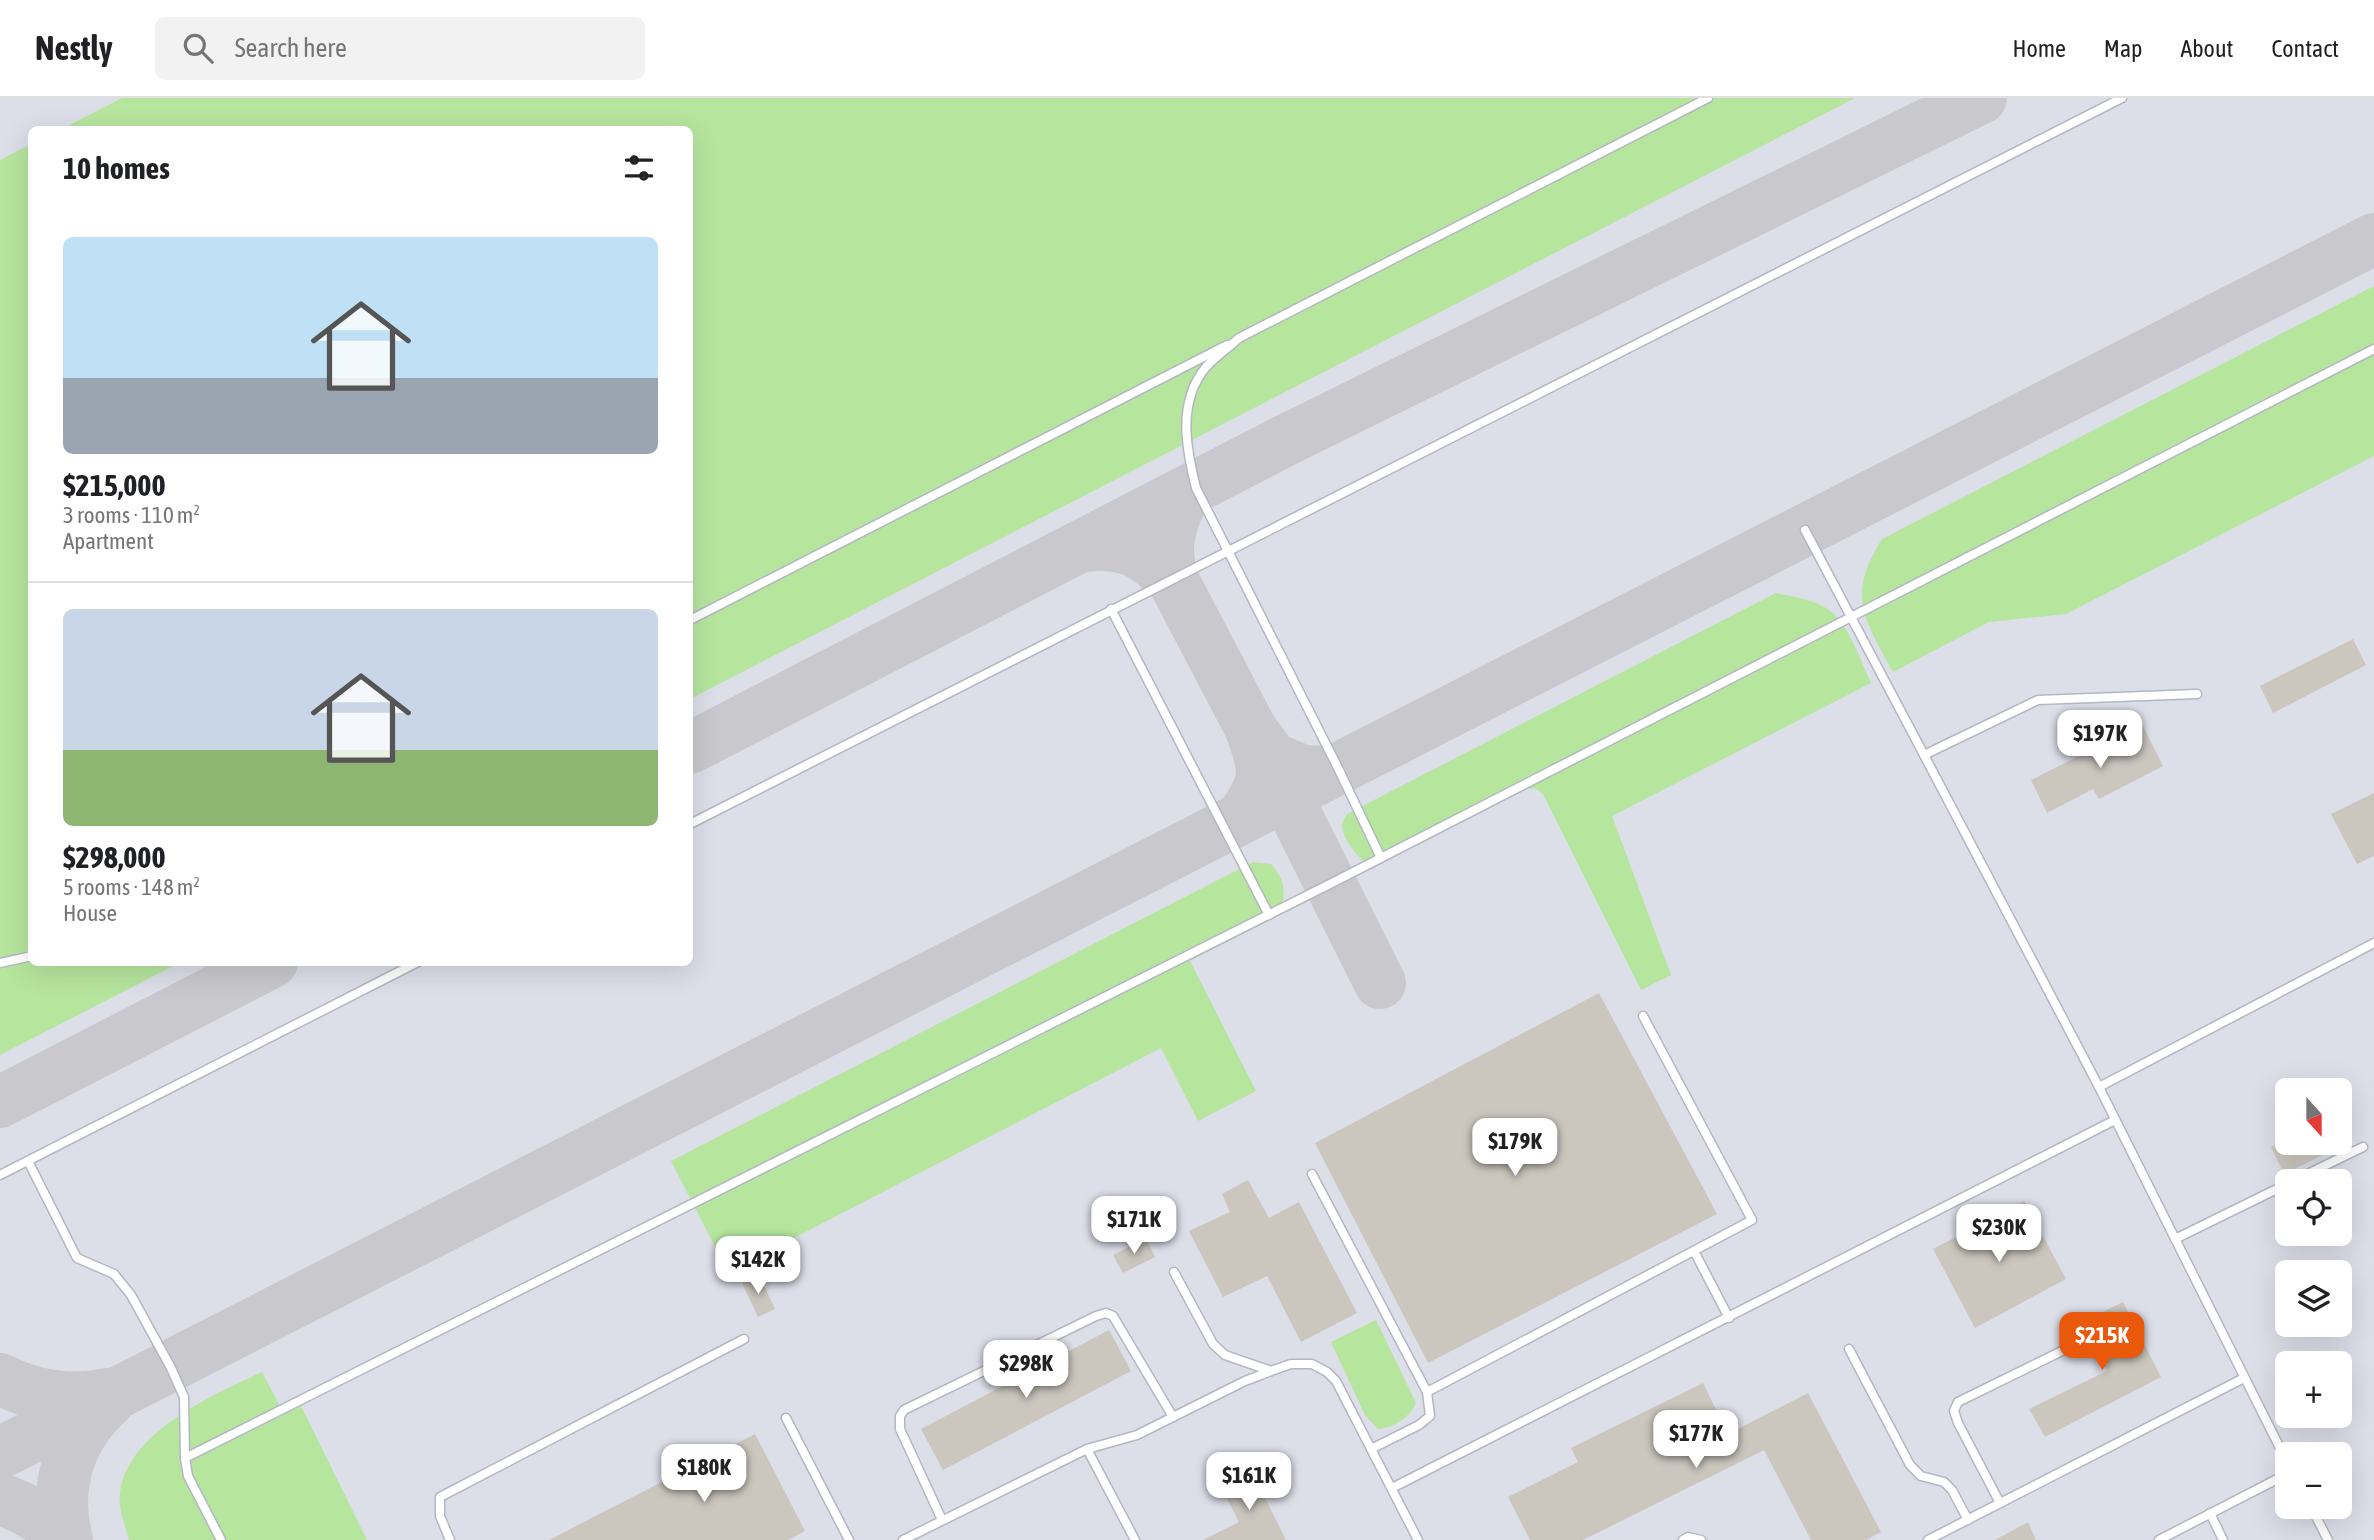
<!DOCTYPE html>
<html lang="en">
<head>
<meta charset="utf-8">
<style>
  body { margin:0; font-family:"Asap Condensed",sans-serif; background:#f2f2f2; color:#202124; height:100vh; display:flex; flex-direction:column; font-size:26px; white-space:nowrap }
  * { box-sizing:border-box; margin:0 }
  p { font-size:23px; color:#757577 }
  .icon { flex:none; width:38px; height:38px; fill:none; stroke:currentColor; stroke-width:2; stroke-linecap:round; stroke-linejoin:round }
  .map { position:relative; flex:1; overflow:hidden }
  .sheet { position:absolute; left:28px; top:28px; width:665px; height:840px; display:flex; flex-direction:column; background:#fff; border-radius:10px; box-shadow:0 7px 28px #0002 }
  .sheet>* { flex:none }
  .needle { width:46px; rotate:159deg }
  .fabs { position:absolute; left:2275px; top:980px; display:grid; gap:14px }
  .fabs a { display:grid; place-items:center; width:77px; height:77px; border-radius:10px; background:#fff; box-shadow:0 7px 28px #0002; font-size:35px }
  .price { position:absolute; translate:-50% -60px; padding:0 16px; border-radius:14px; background:#fff; color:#222; font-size:23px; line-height:46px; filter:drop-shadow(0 2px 4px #0008) }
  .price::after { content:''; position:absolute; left:50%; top:42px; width:21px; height:16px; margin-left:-10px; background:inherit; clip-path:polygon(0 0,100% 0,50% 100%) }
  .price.active { background:#ea580c; color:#fff }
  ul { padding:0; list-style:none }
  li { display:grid; align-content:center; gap:14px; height:371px; padding:0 35px }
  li+li { border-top:2px solid #e0e0e0 }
  li span { display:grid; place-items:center; height:217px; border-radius:10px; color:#555 }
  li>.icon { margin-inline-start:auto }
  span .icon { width:126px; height:126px; fill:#fffc; stroke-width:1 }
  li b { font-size:30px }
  h2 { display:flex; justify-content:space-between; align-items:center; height:84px; padding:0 35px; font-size:30px }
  header { display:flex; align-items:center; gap:42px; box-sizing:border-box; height:98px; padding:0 35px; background:#fff; border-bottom:2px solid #e0e0e0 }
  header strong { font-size:33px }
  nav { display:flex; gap:38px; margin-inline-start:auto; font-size:24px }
  .search { width:490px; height:63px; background:#f2f2f2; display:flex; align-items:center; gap:18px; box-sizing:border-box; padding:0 24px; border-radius:10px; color:#757577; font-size:26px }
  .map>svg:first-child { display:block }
  .airport { fill:#dcdee8; fill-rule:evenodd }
  .green { fill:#b6e59e }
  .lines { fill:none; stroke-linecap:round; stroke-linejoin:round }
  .taxiway { stroke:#c9c8cc; stroke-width:52 }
  .building { fill:#cbc7bf }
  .lane-casing { stroke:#b4b7c1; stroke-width:11 }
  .lane { stroke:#fff; stroke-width:8 }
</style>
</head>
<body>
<header>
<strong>Nestly</strong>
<div class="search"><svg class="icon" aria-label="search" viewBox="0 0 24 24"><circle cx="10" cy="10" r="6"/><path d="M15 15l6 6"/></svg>Search here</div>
<nav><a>Home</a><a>Map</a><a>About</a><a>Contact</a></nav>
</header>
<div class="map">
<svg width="2374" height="1442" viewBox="0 0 2374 1442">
  <rect width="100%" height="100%" fill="#efe9e1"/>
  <path class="airport" d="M0 0H2374V1442H0ZM32 32H690V864H32ZM2287 992H2340V1045H2287ZM2287 1083H2340V1136H2287ZM2287 1174H2340V1227H2287ZM2287 1265H2340V1318H2287ZM2287 1356H2340V1409H2287Z"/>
  <g class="green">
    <polygon points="122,0 1855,0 690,601 690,32 60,32"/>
    <polygon points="31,46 32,864 179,865 0,957 0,62"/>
    <path d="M2374 188V358L2066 516 1989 524 1893 574C1864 520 1846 499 1882 441Z"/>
    <path d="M1776 495C1793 499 1814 501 1829 512 1850 528 1860 562 1871 585L1612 718 1671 877 1641 892 1543 696 1535 690 1527 691 1374 763H1363C1356 756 1341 738 1342 727 1343 723 1345 719 1347 716Z"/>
    <path d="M1253 764 1271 766C1287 785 1285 793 1280 817L1190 863 1256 993 1198 1023 1161 950 728 1174 671 1063Z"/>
    <path d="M1376 1222 1416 1305C1409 1320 1395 1329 1378 1331L1365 1317 1331 1244Z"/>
    <path d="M262 1274 284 1316 301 1308 367 1442H129C125 1427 118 1410 120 1395 128 1333 214 1297 262 1274Z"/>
  </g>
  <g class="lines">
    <g class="taxiway">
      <path d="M1083 448C1127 443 1144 454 1174 484 1162 452 1169 424 1186 395"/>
      <polyline points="1174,484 1251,631"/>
      <polyline points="690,650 1288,341 1981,0"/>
      <polyline points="1286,697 1380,885"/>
      <path d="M1241 720C1268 683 1266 673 1251 631L1272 660 1303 673 1330 674"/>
      <polyline points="0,1004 272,864"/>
      <path d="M0 1281C34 1298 71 1304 108 1296"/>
      <polyline points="0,1355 2374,141"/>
      <path d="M0 1401C22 1408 49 1423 63 1442"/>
      <path d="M67 1442C53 1389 69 1339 109 1303"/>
    </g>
  </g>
  <g class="building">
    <polygon points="2353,541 2366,567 2273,615 2260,588"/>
    <polygon points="2142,626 2163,668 2099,701 2093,691 2047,715 2031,682"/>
    <polygon points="2374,695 2374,758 2357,766 2331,716"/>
    <polygon points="1599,895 1717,1116 1428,1265 1315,1045"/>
    <polygon points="2279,1045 2348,1045 2284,1076 2271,1049"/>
    <polygon points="1248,1082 1269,1120 1299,1104 1357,1215 1301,1244 1267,1178 1223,1199 1189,1133 1230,1114 1222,1096"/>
    <polygon points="2024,1103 2066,1181 1975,1230 1933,1151"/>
    <polygon points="1146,1140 1155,1159 1123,1175 1113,1157"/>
    <polygon points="759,1177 775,1211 758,1219 742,1185"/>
    <polygon points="2123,1204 2161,1279 2045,1339 2029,1311 2107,1273 2082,1224"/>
    <polygon points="1109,1232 1131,1273 943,1372 921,1331"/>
    <polygon points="1703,1285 1728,1336 1808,1295 1881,1434 1866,1442 1811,1442 1764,1352 1583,1442 1530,1442 1508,1399 1578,1364 1571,1350"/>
    <polygon points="755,1336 805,1433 788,1442 549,1442"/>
    <polygon points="1251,1372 1286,1442 1203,1442 1239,1424 1220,1387"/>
    <polygon points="2028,1424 2036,1442 1995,1442"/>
  </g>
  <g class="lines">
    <g class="lane-casing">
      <g id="lane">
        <polyline points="1805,432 1924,657"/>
        <polyline points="1111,511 1269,817"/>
        <polyline points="690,522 1227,247"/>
        <polyline points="2197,596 2038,602 1924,657 2099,989 2287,1364"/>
        <polyline points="690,726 2122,0"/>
        <path d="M1381 760 1338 670 1196 390C1186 350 1177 304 1206 269 1215 259 1228 250 1239 240L1708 0"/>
        <polyline points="0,865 32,858"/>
        <polyline points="2099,989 2374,845"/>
        <polyline points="28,1063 77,1160 114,1176 131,1197 170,1268 184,1299 185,1360 188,1378 221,1442"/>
        <polyline points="1312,1076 1427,1294 1752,1122 1643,918"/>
        <polyline points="0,1077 418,864"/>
        <polyline points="2293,1083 2363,1049"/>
        <polyline points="2175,1141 2287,1086"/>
        <polyline points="1694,1153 1729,1220"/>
        <polyline points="1174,1174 1213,1246 1225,1257 1271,1273"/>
        <polyline points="1849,1251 1910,1367 1921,1378 1944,1384 1952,1392 1968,1422"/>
        <polyline points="786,1320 849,1442"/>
        <polyline points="1087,1351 1135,1442"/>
        <polyline points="1371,1351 1419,1327 1430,1318 1427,1294"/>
        <polyline points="185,1360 1330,786 2374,251"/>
        <polyline points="1392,1390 2115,1022"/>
        <polyline points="2000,1405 1958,1325 1954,1313 1958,1304 2064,1252"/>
        <polyline points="2311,1409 2328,1442"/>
        <polyline points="2210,1415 2223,1442"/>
        <polyline points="942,1422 900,1331 900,1318 904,1312 1096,1218 1106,1215 1113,1218 1173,1319"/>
        <polyline points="450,1442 440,1418 440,1399 744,1241"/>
        <polyline points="903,1442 1087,1351 1137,1337 1245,1283 1271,1273 1291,1266 1312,1266 1327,1274 1336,1283 1418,1442"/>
        <polyline points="1683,1442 1688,1439 1701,1442"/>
        <polyline points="1928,1442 2244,1280"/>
        <polyline points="2159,1442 2287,1376"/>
      </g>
    </g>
    <use href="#lane" class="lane"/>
  </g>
</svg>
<div class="fabs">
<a><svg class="needle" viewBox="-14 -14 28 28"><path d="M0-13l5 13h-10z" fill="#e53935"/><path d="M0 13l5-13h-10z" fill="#757577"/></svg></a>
<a><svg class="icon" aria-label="locate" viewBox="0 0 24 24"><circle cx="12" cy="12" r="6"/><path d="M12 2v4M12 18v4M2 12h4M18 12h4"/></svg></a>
<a><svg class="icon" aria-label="layers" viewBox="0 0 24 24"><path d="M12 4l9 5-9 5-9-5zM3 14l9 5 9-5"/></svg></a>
<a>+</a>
<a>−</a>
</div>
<b class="price" style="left:2100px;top:672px">$197K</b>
<b class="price" style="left:1515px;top:1080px">$179K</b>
<b class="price" style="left:1134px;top:1158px">$171K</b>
<b class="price" style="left:1999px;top:1166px">$230K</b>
<b class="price" style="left:758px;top:1198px">$142K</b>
<b class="price active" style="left:2102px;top:1274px">$215K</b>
<b class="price" style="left:1026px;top:1302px">$298K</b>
<b class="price" style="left:1696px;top:1372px">$177K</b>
<b class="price" style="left:704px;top:1406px">$180K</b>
<b class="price" style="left:1249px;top:1414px">$161K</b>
<section class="sheet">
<h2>10 homes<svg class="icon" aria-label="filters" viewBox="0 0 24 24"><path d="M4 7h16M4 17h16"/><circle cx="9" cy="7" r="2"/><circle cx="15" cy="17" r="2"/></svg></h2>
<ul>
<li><span style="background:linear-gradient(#bfe0f5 65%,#9aa5b1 0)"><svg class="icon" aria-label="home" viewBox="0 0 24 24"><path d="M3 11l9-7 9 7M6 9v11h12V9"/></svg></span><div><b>$215,000</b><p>3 rooms · 110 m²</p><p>Apartment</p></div></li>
<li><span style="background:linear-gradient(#c9d6e8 65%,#8fb573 0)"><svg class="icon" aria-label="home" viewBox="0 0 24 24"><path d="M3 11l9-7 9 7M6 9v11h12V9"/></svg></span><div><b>$298,000</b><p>5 rooms · 148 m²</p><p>House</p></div></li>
</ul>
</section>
</div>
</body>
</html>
